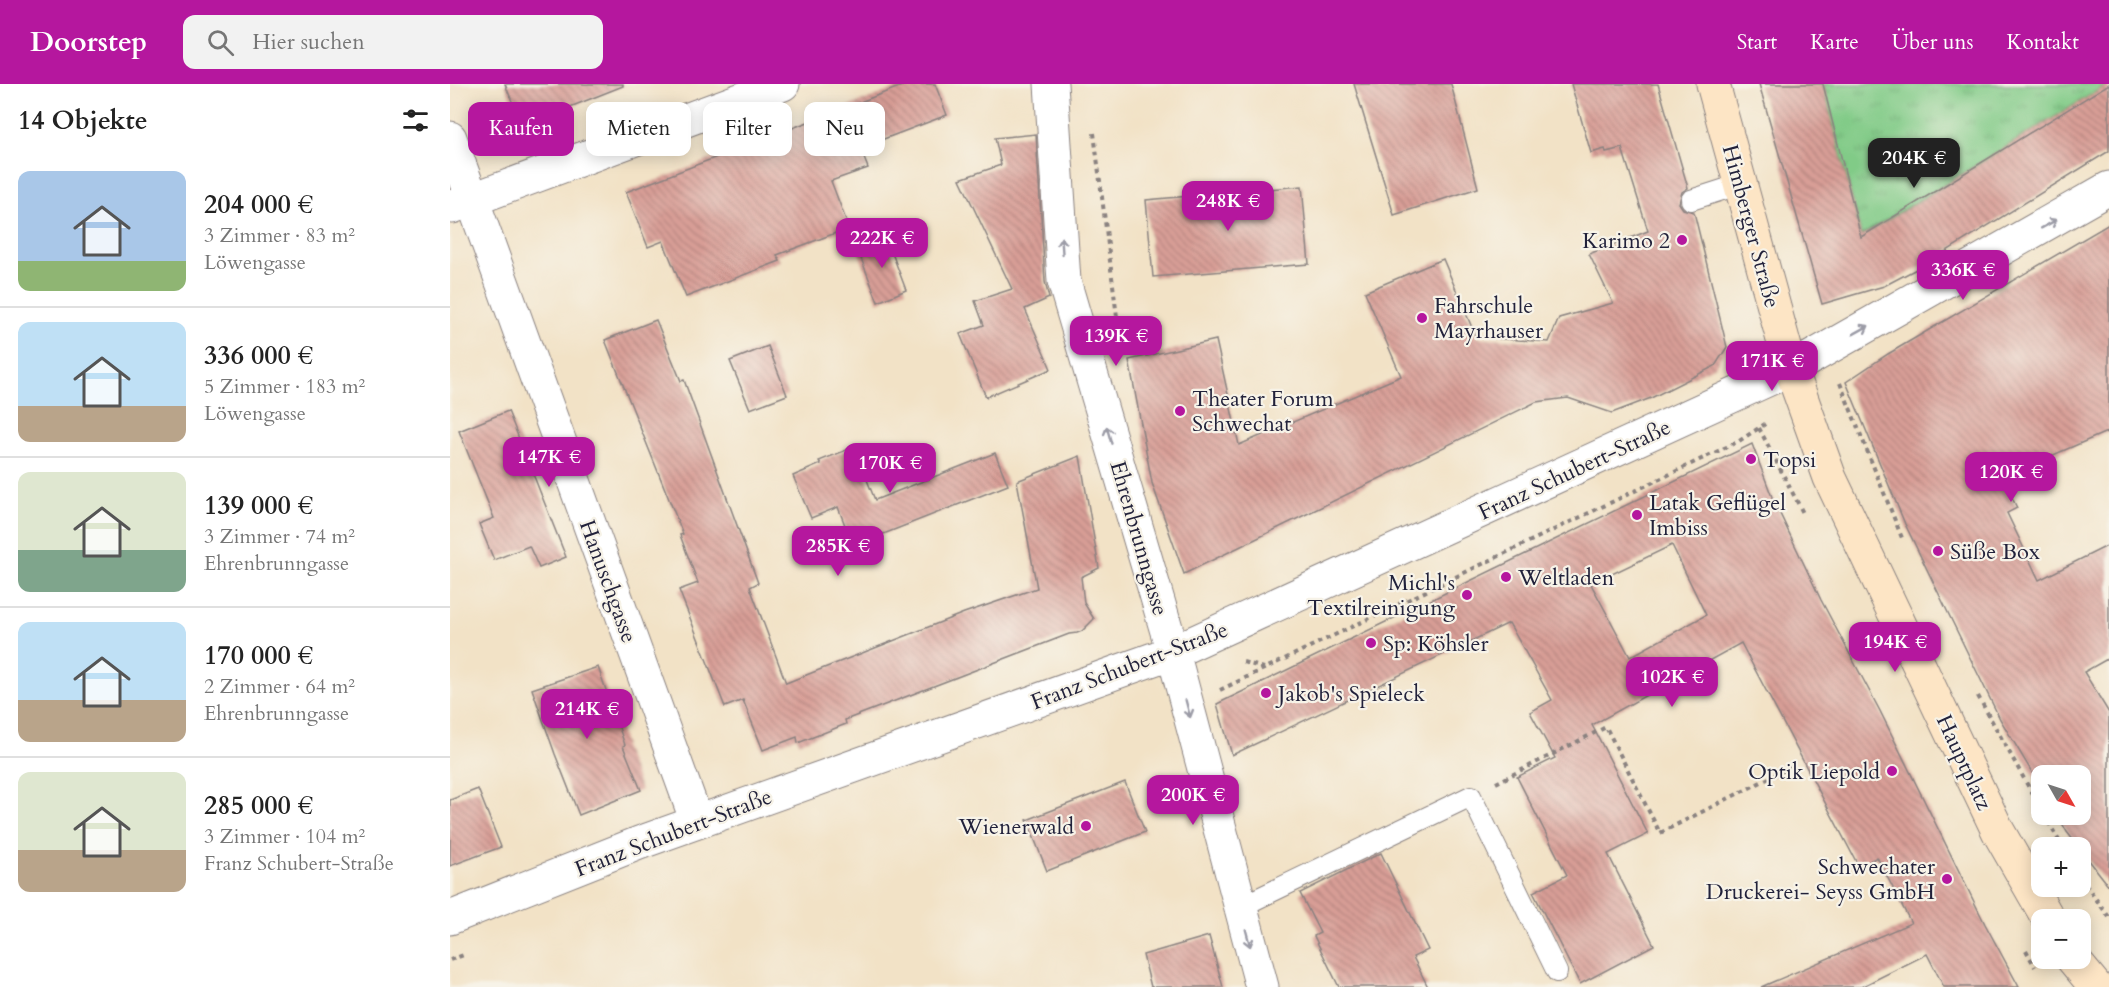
<!DOCTYPE html>
<html lang="de">
<head>
<meta charset="utf-8">
<style>
  body { margin:0; font-family:Cardo,serif; background:#f2f2f2; color:#222; height:100vh; display:flex; flex-direction:column; font-size:22px; white-space:nowrap }
  * { box-sizing:border-box; margin:0 }
  p { font-size:20px; color:#767676 }
  .icon { flex:none; width:33px; height:33px; fill:none; stroke:currentColor; stroke-width:2; stroke-linecap:round; stroke-linejoin:round }
  .map { position:relative; flex:1; overflow:hidden }
  .side { display:flex; flex-direction:column; background:#fff; width:450px }
  .side>* { flex:none }
  .hud { position:absolute; left:18px; top:18px; width:570px; height:54px; display:flex; gap:12px }
  .needle { width:39px; rotate:129deg }
  .buttons { position:absolute; left:1581px; top:681px; display:grid; gap:12px }
  .buttons a { display:grid; place-items:center; width:60px; height:60px; border-radius:12px; background:#fff; box-shadow:0 3px 15px #0003; font-size:30px }
  .price { position:absolute; translate:-50% -51px; padding:0 14px; border-radius:12px; background:#b5179e; color:#fff; font-size:20px; line-height:39px; filter:drop-shadow(0 2px 3px #0008) }
  .price::after { content:''; position:absolute; left:50%; top:36px; width:18px; height:14px; margin-left:-9px; background:inherit; clip-path:polygon(0 0,100% 0,50% 100%) }
  .price.current { background:#222; color:#fff }
  ul { padding:0; list-style:none }
  li { display:flex; align-items:center; gap:18px; height:150px; padding:0 18px }
  li+li { border-top:2px solid #e0e0e0 }
  li span { display:grid; place-items:center; flex:none; width:168px; height:120px; border-radius:12px; color:#555 }
  li>.icon { margin-inline-start:auto }
  span .icon { width:72px; height:72px; fill:#fffc; stroke-width:1 }
  li b { font-size:26px }
  h2 { display:flex; justify-content:space-between; align-items:center; height:72px; padding:0 18px; font-size:26px }
  .pill { padding:0 21px; border-radius:12px; background:#fff; box-shadow:0 3px 15px #0003; font-size:21px; line-height:54px }
  .pill.current { background:#b5179e; color:#fff }
  header { display:flex; align-items:center; gap:36px; box-sizing:border-box; height:84px; padding:0 30px; background:#b5179e; color:#fff }
  header strong { font-size:28px }
  nav { display:flex; gap:33px; margin-inline-start:auto; font-size:21px }
  .search { width:420px; height:54px; background:#f2f2f2; display:flex; align-items:center; gap:15px; box-sizing:border-box; padding:0 21px; border-radius:12px; color:#767676; font-size:22px }
  main { display:flex; flex:1; min-height:0 }
  .map>svg:first-child { display:block }
  .park { fill:url(#park-tufts); stroke:#527661; stroke-width:1.5 }
  .building { fill:url(#building-back-hatch); fill-rule:evenodd }
  .lines { fill:none; stroke-linecap:round; stroke-linejoin:round }
  .service-casing { stroke:#8a8280; stroke-width:22 }
  .minor-casing { stroke:#8a8280; stroke-width:35 }
  .secondary-casing { stroke:#8a8280; stroke-width:35 }
  .path { stroke:#8a8280; stroke-width:4; stroke-dasharray:4.5 4.5; stroke-linecap:butt }
  .service { stroke:#fff; stroke-width:20 }
  .minor { stroke:#fff; stroke-width:33 }
  .secondary { stroke:#fde5c5; stroke-width:33 }
  .oneway { stroke:#9c9ca7 }
  .poi-dot { fill:#b5179e; stroke:#f7f3e8; stroke-width:2 }
  .labels { text-anchor:middle; stroke-width:4.5; stroke-linejoin:round; paint-order:stroke }
  .street-label { font-size:22px; fill:#22223b; stroke:#f7f3e8 }
  .poi-label { font-size:22px; fill:#22223b; stroke:#f7f3e8; text-anchor:start }
</style>
</head>
<body>
<header>
<strong>Doorstep</strong>
<div class="search"><svg class="icon" aria-label="search" viewBox="0 0 24 24"><circle cx="10" cy="10" r="6"/><path d="M15 15l6 6"/></svg>Hier suchen</div>
<nav><a>Start</a><a>Karte</a><a>Über uns</a><a>Kontakt</a></nav>
</header>
<main>
<section class="side">
<h2>14 Objekte<svg class="icon" aria-label="filters" viewBox="0 0 24 24"><path d="M4 7h16M4 17h16"/><circle cx="9" cy="7" r="2"/><circle cx="15" cy="17" r="2"/></svg></h2>
<ul>
<li><span style="background:linear-gradient(#a9c7e8 75%,#8fb573 0)"><svg class="icon" aria-label="home" viewBox="0 0 24 24"><path d="M3 11l9-7 9 7M6 9v11h12V9"/></svg></span><div><b>204 000 €</b><p>3 Zimmer · 83 m²</p><p>Löwengasse</p></div></li>
<li><span style="background:linear-gradient(#bfe0f5 70%,#b9a48a 0)"><svg class="icon" aria-label="home" viewBox="0 0 24 24"><path d="M3 11l9-7 9 7M6 9v11h12V9"/></svg></span><div><b>336 000 €</b><p>5 Zimmer · 183 m²</p><p>Löwengasse</p></div></li>
<li><span style="background:linear-gradient(#dfe7d0 65%,#7fa58c 0)"><svg class="icon" aria-label="home" viewBox="0 0 24 24"><path d="M3 11l9-7 9 7M6 9v11h12V9"/></svg></span><div><b>139 000 €</b><p>3 Zimmer · 74 m²</p><p>Ehrenbrunngasse</p></div></li>
<li><span style="background:linear-gradient(#bfe0f5 65%,#b9a48a 0)"><svg class="icon" aria-label="home" viewBox="0 0 24 24"><path d="M3 11l9-7 9 7M6 9v11h12V9"/></svg></span><div><b>170 000 €</b><p>2 Zimmer · 64 m²</p><p>Ehrenbrunngasse</p></div></li>
<li><span style="background:linear-gradient(#dfe7d0 65%,#b9a48a 0)"><svg class="icon" aria-label="home" viewBox="0 0 24 24"><path d="M3 11l9-7 9 7M6 9v11h12V9"/></svg></span><div><b>285 000 €</b><p>3 Zimmer · 104 m²</p><p>Franz Schubert-Straße</p></div></li>
</ul>
</section>
<div class="map">
<svg width="1659" height="903" viewBox="0 0 1659 903">
  <defs>
    <pattern id="park-tufts" width="24" height="20" patternUnits="userSpaceOnUse" patternTransform="scale(1.5)"><rect width="24" height="20" fill="#81cb87"/><path d="M3 7l-1-3M5 7V3M7 7l1-3M15 17l-1-3M17 17v-4M19 17l1-3" fill="none" stroke="#6fae75"/></pattern>
    <pattern id="building-back-hatch" width="6" height="6" patternUnits="userSpaceOnUse" patternTransform="scale(1.5)"><rect width="6" height="6" fill="#d99f97"/><path d="M-1 5l2 2M0 0l6 6M5-1l2 2" fill="none" stroke="#b0817c"/></pattern>
  </defs>
  <rect width="100%" height="100%" fill="#f7f3e8"/>
  <filter id="ink" filterUnits="userSpaceOnUse"><feTurbulence type="fractalNoise" baseFrequency=".0167" numOctaves="2"/><feDisplacementMap in="SourceGraphic" scale="12" xChannelSelector="R" yChannelSelector="G"/><feConvolveMatrix kernelMatrix="1 2 1 2 8 2 1 2 1" color-interpolation-filters="sRGB"/></filter>
  <filter id="wash" filterUnits="userSpaceOnUse"><feTurbulence type="fractalNoise" baseFrequency=".008" numOctaves="4" result="noise"/><feDisplacementMap in="SourceGraphic" scale="24" xChannelSelector="R" yChannelSelector="G"/><feGaussianBlur stdDeviation="1.35" result="paint"/><feColorMatrix in="noise" values="0 0 0 0 0 0 0 0 0 0 0 0 0 0 0 0 0 1.4 0 .05"/><feComposite in="paint" operator="in"/></filter>
  <g filter="url(#wash)">
    <rect width="100%" height="100%" fill="#f2e2c6"/>
    <polygon class="park" points="1373,0 1659,0 1411,152"/>
    <g id="blocks">
      <g class="building">
        <polygon points="55,0 173,0 173,2 72,42"/>
        <polygon points="457,0 485,0 497,31 410,64 418,84 381,97 399,144 327,171 330,177 236,213 213,157 198,163 176,108"/>
        <polygon points="904,0 1001,0 1028,104 944,131"/>
        <polygon points="1121,0 1208,0 1238,104 1232,108 1229,119 1233,125 1244,128 1277,263 1265,282 1201,314 1162,329 1118,314 1086,318 734,490 702,399 679,276 766,256 789,361 951,292 915,208 993,175 1026,253 1099,258 1109,234 1163,219 1139,170 1198,147 1172,64 1156,68 1155,65 1141,69"/>
        <polygon points="1309,0 1373,0 1411,153 1659,0 1659,67 1474,181 1434,202 1372,220"/>
        <polygon points="586,50 595,198 599,214 575,225 601,285 536,313 510,250 534,241 525,217 562,205 510,95 551,81 545,54"/>
        <polygon points="852,102 859,180 703,193 696,116"/>
        <polygon points="1659,140 1659,347 1552,393 1567,424 1557,429 1589,496 1659,461 1659,574 1634,588 1659,629 1659,802 1617,748 1607,730 1630,730 1630,692 1592,692 1592,705 1550,635 1503,539 1455,440 1396,298 1438,270"/>
        <polygon points="436,153 456,206 428,218 407,164"/>
        <polygon points="206,236 231,297 234,296 308,499 300,503 336,599 514,529 587,504 567,397 630,372 649,484 631,493 634,519 644,535 632,547 627,549 619,550 437,620 395,636 396,640 348,659 347,653 313,666 293,616 275,623 229,506 248,499 230,451 233,450 155,256"/>
        <polygon points="318,262 337,311 300,325 280,277"/>
        <polygon points="58,327 116,473 89,484 79,462 44,476 29,440 44,434 9,347"/>
        <path d="M1302 360 1322 413 1371 516 1430 627 1535 840 1569 903H1494L1477 870 1411 903H1311L1461 839 1427 773 1409 783 1291 559 1142 641 1198 750 1158 770 1204 861 1130 900 1083 808 1117 791 1067 693 1105 674 1080 628 1102 616 1059 539 782 671 767 620ZM1222 461 1256 531 1180 573 1141 500Z"/>
        <polygon points="404,363 425,416 545,369 558,401 403,462 388,423 361,434 343,392 371,380 369,377"/>
        <polygon points="148,583 175,661 173,662 191,706 129,731 105,670 82,605"/>
        <polygon points="675,698 695,748 597,787 577,736"/>
        <polygon points="28,705 51,763 0,782 0,716"/>
        <polygon points="931,769 978,866 963,873 978,903 889,903 864,852 870,849 850,809"/>
        <polygon points="759,852 773,903 701,903 693,871"/>
      </g>
    </g>
  </g>
  <g filter="url(#ink)">
    <use href="#blocks" fill-opacity="0" stroke="#8a8280" stroke-width="1.5"/>
    <g class="lines">
      <g class="service-casing">
        <g id="service">
          <polyline points="1241,116 1291,100"/>
          <polyline points="790,823 1021,712 1107,888"/>
        </g>
      </g>
      <g class="minor-casing">
        <g id="minor">
          <polyline points="601,0 614,197 723,568 812,903"/>
          <polyline points="0,54 247,738"/>
          <polyline points="2,123 333,0"/>
          <polyline points="0,834 189,759 723,568 1341,285 1659,104"/>
        </g>
      </g>
      <g class="secondary-casing">
        <g id="secondary">
          <polyline points="1263,0 1341,285 1380,394 1548,747 1599,836"/>
          <polyline points="1622,874 1646,903"/>
        </g>
      </g>
      <g class="path">
        <polyline points="644,49 668,241"/>
        <polyline points="1390,299 1452,454"/>
        <polyline points="1309,344 1354,431"/>
        <polyline points="793,578 814,584"/>
        <polyline points="770,606 1289,357 1315,340"/>
        <polyline points="1528,612 1592,727"/>
        <polyline points="1046,699 1156,643 1210,749 1343,682"/>
        <polyline points="1594,730 1613,764"/>
        <polyline points="1630,793 1659,833"/>
        <polyline points="1576,866 1585,883"/>
        <polyline points="0,876 16,870"/>
      </g>
      <use href="#service" class="service"/>
      <use href="#minor" class="minor"/>
      <use href="#secondary" class="secondary"/>
    </g>
    <defs><path id="oneway-shaft" d="M-6 0H5M1.5-3L5.5 0L1.5 3" fill="none" stroke-width="1.6" stroke-linecap="round" stroke-linejoin="round" transform="scale(1.5)"/></defs>
    <g class="oneway">
      <use href="#oneway-shaft" transform="translate(1599 140) rotate(-29)"/>
      <use href="#oneway-shaft" transform="translate(612 162) rotate(-94)"/>
      <use href="#oneway-shaft" transform="translate(1411 246) rotate(-29)"/>
      <use href="#oneway-shaft" transform="translate(659 351) rotate(-106)"/>
      <use href="#oneway-shaft" transform="translate(738 625) rotate(75)"/>
      <use href="#oneway-shaft" transform="translate(798 854) rotate(75)"/>
    </g>
  </g>
  <g class="poi-dot">
    <circle cx="1232" cy="156" r="6"/>
    <circle cx="972" cy="234" r="6"/>
    <circle cx="730" cy="327" r="6"/>
    <circle cx="1301" cy="375" r="6"/>
    <circle cx="1187" cy="431" r="6"/>
    <circle cx="1488" cy="467" r="6"/>
    <circle cx="1056" cy="493" r="6"/>
    <circle cx="1017" cy="511" r="6"/>
    <circle cx="921" cy="559" r="6"/>
    <circle cx="816" cy="609" r="6"/>
    <circle cx="1442" cy="687" r="6"/>
    <circle cx="636" cy="742" r="6"/>
    <circle cx="1497" cy="795" r="6"/>
  </g>
  <g class="labels">
    <g class="street-label">
      <text transform="translate(1302 142) rotate(75)" y="8">Himberger Straße</text>
      <text transform="translate(1124 385) rotate(-25)" y="8">Franz Schubert-Straße</text>
      <text transform="translate(690 454) rotate(74)" y="8">Ehrenbrunngasse</text>
      <text transform="translate(159 497) rotate(70)" y="8">Hanuschgasse</text>
      <text transform="translate(679 581) rotate(-21)" y="8">Franz Schubert-Straße</text>
      <text transform="translate(1515 678) rotate(65)" y="8">Hauptplatz</text>
      <text transform="translate(223 748) rotate(-21)" y="8">Franz Schubert-Straße</text>
    </g>
    <g class="poi-label">
      <text x="1220" y="164" text-anchor="end">Karimo 2</text>
      <text x="984" y="229">Fahrschule<tspan x="984" dy="25">Mayrhauser</tspan></text>
      <text x="742" y="322">Theater Forum<tspan x="742" dy="25">Schwechat</tspan></text>
      <text x="1313" y="383">Topsi</text>
      <text x="1199" y="426">Latak Geflügel<tspan x="1199" dy="25">Imbiss</tspan></text>
      <text x="1500" y="475">Süße Box</text>
      <text x="1068" y="501">Weltladen</text>
      <text x="1005" y="506" text-anchor="end">Michl's<tspan x="1005" dy="25">Textilreinigung</tspan></text>
      <text x="933" y="567">Sp: Köhsler</text>
      <text x="828" y="617">Jakob's Spieleck</text>
      <text x="1430" y="695" text-anchor="end">Optik Liepold</text>
      <text x="624" y="750" text-anchor="end">Wienerwald</text>
      <text x="1485" y="790" text-anchor="end">Schwechater<tspan x="1485" dy="25">Druckerei- Seyss GmbH</tspan></text>
    </g>
  </g>
</svg>
<div class="buttons">
<a><svg class="needle" viewBox="-14 -14 28 28"><path d="M0-13l5 13h-10z" fill="#e53935"/><path d="M0 13l5-13h-10z" fill="#767676"/></svg></a>
<a>+</a>
<a>−</a>
</div>
<b class="price current" style="left:1464px;top:105px">204K €</b>
<b class="price" style="left:778px;top:148px">248K €</b>
<b class="price" style="left:432px;top:185px">222K €</b>
<b class="price" style="left:1513px;top:217px">336K €</b>
<b class="price" style="left:666px;top:283px">139K €</b>
<b class="price" style="left:1322px;top:308px">171K €</b>
<b class="price" style="left:99px;top:404px">147K €</b>
<b class="price" style="left:440px;top:410px">170K €</b>
<b class="price" style="left:1561px;top:419px">120K €</b>
<b class="price" style="left:388px;top:493px">285K €</b>
<b class="price" style="left:1445px;top:589px">194K €</b>
<b class="price" style="left:1222px;top:624px">102K €</b>
<b class="price" style="left:137px;top:656px">214K €</b>
<b class="price" style="left:743px;top:742px">200K €</b>
<div class="hud">
<a class="pill current">Kaufen</a>
<a class="pill">Mieten</a>
<a class="pill">Filter</a>
<a class="pill">Neu</a>
</div>
</div>
</main>
</body>
</html>
